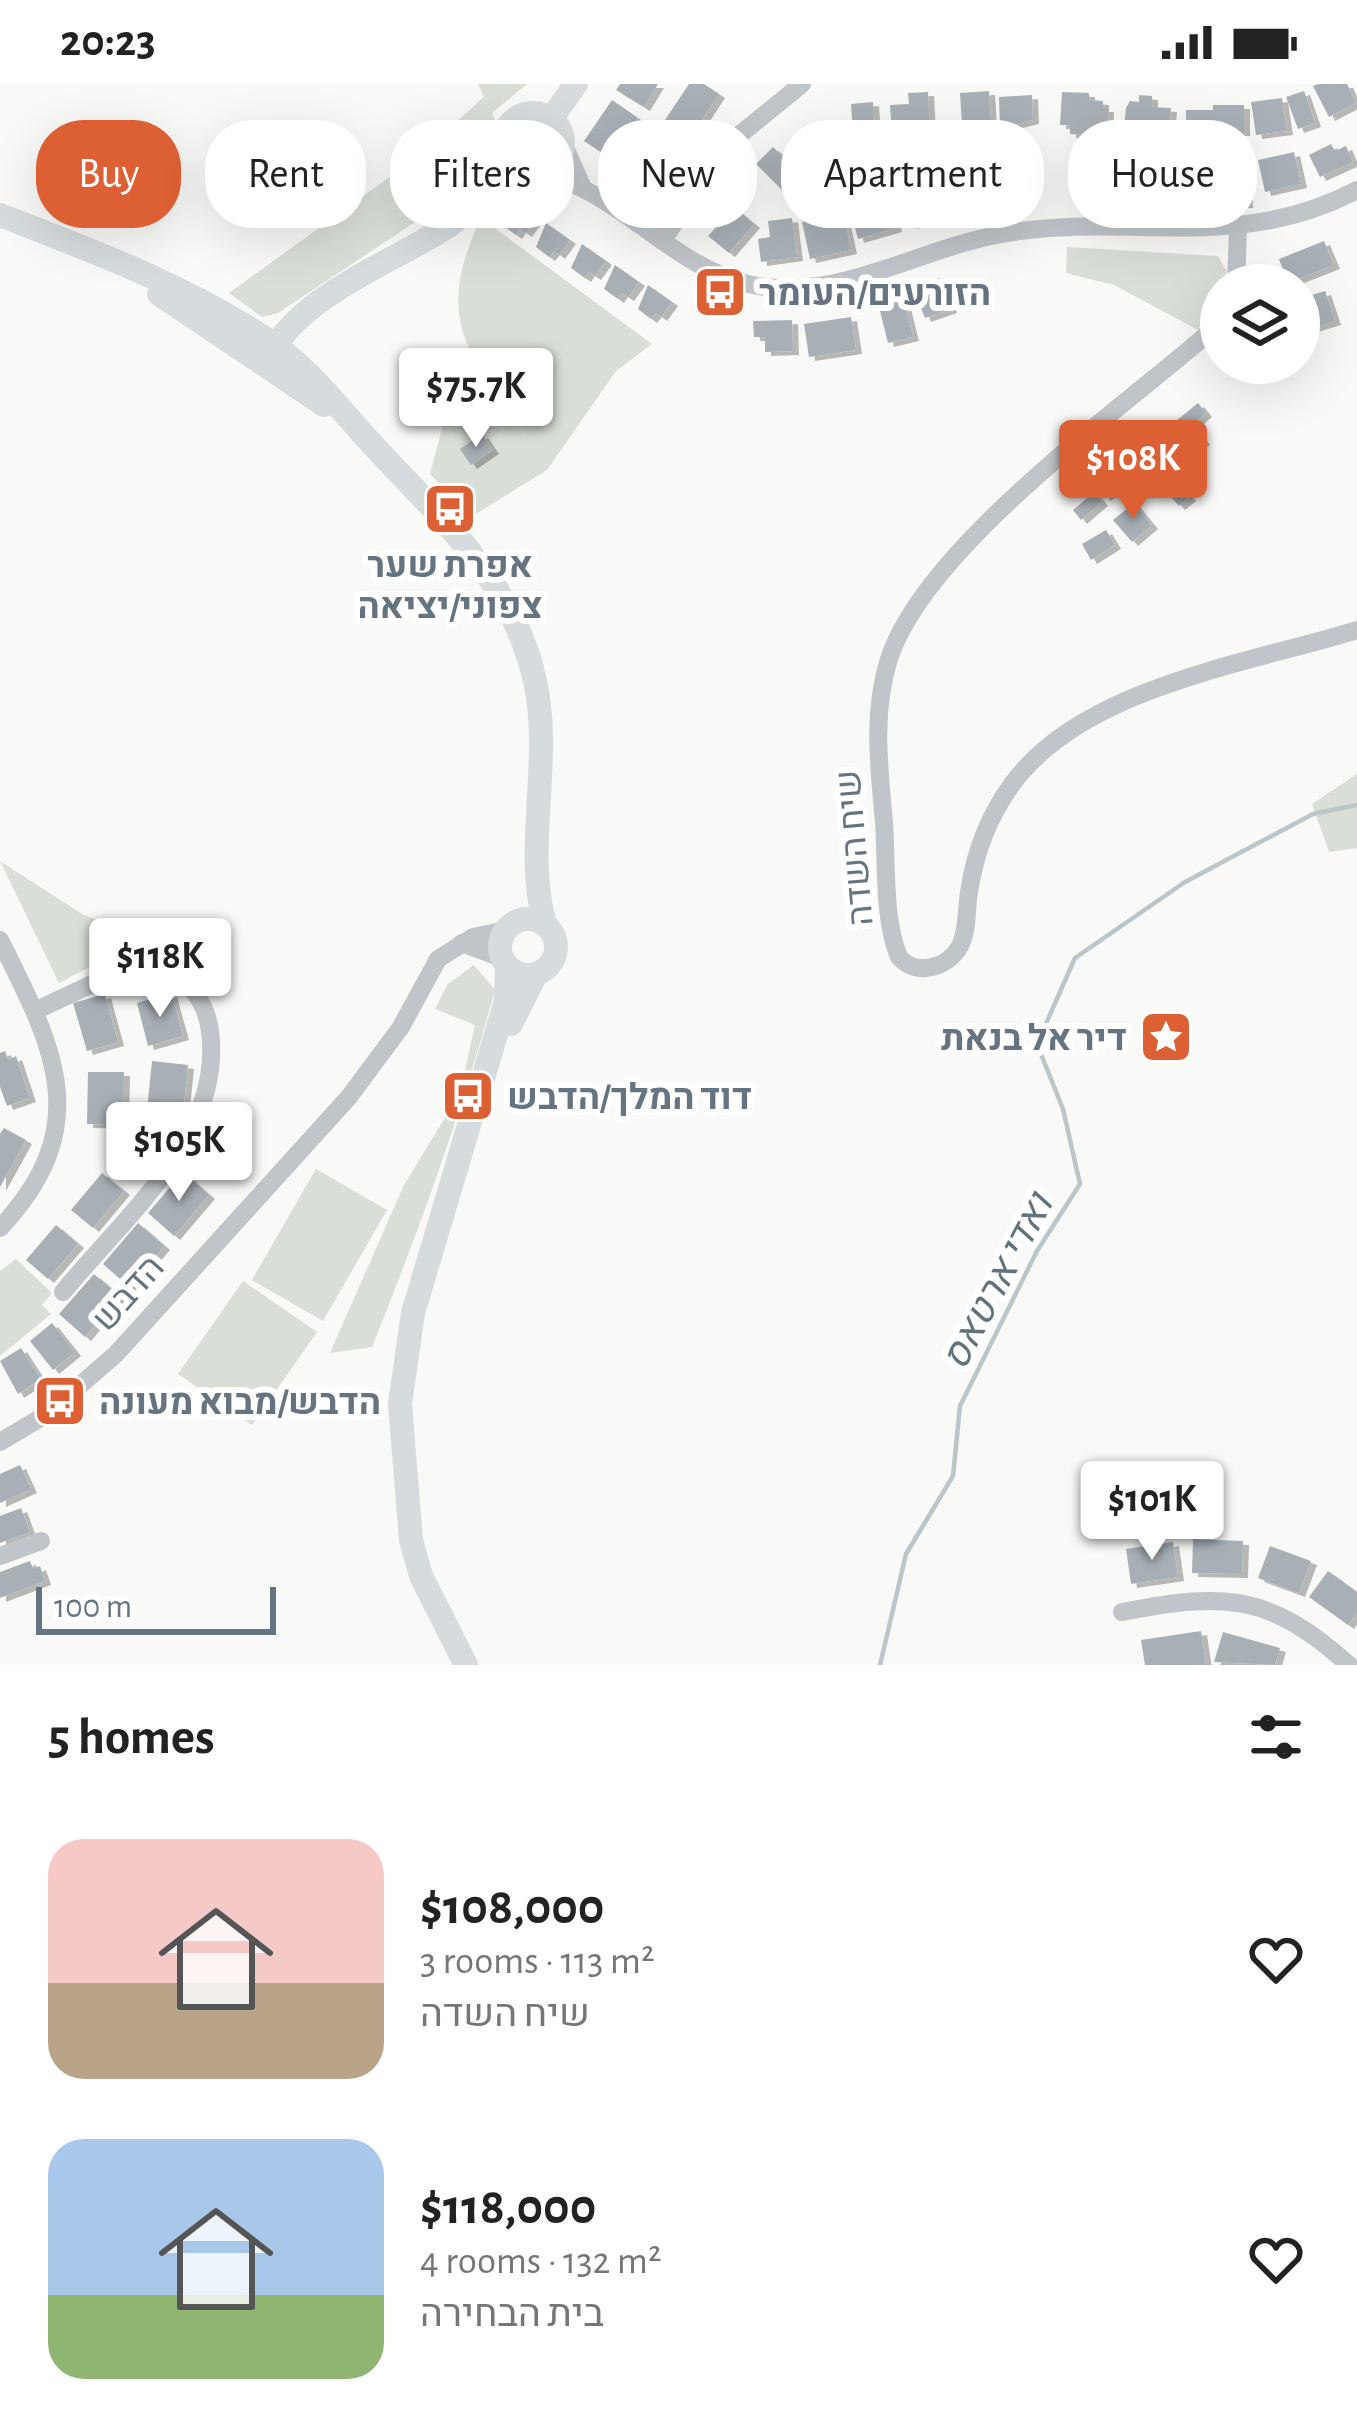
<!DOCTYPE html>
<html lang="en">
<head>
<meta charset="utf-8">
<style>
  body { margin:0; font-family:"Alegreya Sans",Heebo,sans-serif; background:#f6f6f6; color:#222; height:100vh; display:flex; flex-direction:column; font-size:45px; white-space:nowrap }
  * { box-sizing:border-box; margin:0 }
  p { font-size:39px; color:#767676 }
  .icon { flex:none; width:66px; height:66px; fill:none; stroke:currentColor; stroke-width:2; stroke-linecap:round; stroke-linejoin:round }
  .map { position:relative; height:1581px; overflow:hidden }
  .details { display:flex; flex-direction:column; background:#fff; flex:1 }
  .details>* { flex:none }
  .hud { position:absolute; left:36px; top:36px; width:1287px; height:108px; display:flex; gap:24px }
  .buttons { position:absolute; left:1200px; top:180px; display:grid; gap:24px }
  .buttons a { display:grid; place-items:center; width:120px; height:120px; border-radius:50%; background:#fff; box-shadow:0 12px 48px #0002; font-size:60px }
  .scale { position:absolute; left:36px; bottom:30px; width:240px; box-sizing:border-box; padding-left:12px; border:6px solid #667481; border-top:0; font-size:33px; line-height:42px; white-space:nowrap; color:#667481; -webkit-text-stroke:9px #fff; paint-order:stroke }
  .price { position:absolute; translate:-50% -102px; padding:0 27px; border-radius:12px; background:#fff; color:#222; font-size:39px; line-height:78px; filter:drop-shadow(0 3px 6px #0008) }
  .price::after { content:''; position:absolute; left:50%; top:72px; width:36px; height:27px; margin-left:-18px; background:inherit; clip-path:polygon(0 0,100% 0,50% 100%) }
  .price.active { background:#dd5f34; color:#fff }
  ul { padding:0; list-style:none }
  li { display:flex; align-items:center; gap:36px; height:300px; padding:0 48px }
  li span { display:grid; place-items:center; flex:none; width:336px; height:240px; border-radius:36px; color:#555 }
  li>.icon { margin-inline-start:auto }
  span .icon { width:144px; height:144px; fill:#fffc; stroke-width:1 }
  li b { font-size:51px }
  h2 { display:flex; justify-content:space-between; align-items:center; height:144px; padding:0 48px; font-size:51px }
  .chip { padding:0 42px; border-radius:48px; background:#fff; box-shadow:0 12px 48px #0002; font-size:42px; line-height:108px }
  .chip.active { background:#dd5f34; color:#fff }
  .status { display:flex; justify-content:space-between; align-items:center; height:84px; padding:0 60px; background:#fff; direction:ltr }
  .status svg { height:33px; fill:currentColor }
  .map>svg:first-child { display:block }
  .green { fill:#d9ded7 }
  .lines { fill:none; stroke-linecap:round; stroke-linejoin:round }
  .stream { stroke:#bbc5ca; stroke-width:4.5 }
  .building { fill:#a8b0b6; filter:url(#shadow) }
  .street { stroke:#c0c5c9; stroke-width:18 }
  .secondary { stroke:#d6dbde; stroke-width:24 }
  .labels { text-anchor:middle; stroke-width:12; stroke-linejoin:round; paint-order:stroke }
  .poi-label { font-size:36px; font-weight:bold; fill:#667481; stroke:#fff; text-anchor:start }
  .street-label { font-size:36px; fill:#667481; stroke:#fff }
  .water-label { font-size:39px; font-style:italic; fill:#60737b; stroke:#fff }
</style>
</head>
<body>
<div class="status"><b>20:23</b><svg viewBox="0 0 49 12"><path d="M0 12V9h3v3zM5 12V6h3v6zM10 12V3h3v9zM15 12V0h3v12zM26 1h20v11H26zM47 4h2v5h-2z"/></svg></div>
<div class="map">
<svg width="1357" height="1581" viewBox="0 0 1357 1581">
  <defs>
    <filter id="shadow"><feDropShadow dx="6" dy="4" stdDeviation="0" flood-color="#0004"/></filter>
  </defs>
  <rect width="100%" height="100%" fill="#f9f9f7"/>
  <g class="green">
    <polygon points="478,0 527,0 492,29 499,47 474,99 278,229 262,233 229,209 413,76 484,13"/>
    <path d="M481 134 652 260 616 287 547 386 471 433 430 390 463 265 529 357C471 270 431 240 481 134Z"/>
    <polygon points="1067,163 1218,172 1227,188 1198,246 1114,201 1066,189"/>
    <polygon points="1357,690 1357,764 1329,768 1312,720"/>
    <polygon points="0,777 82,830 133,851 116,869 59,899"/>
    <path d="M474 881 495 906C462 1028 419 1146 372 1263L330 1269 404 1101 460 1009 475 941 435 925 448 900Z"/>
    <polygon points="316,1085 387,1126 323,1237 252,1196"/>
    <polygon points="16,1175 52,1209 42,1221 51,1230 0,1272 0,1187"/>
    <polygon points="243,1197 317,1248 252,1341 178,1290"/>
  </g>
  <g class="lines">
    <polyline class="stream" points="880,1581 906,1470 953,1392 960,1322 1037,1167 1080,1100 1063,1025 1037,960 1075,874 1185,798 1313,730 1357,721"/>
  </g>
  <g class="building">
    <polygon points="620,0 658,0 644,23 616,6"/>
    <polygon points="689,0 704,0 719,10 691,53 665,36"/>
    <polygon points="1318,0 1347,0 1356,19 1329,33 1313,2"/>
    <polygon points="989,7 991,39 962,41 960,9"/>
    <polygon points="1304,7 1315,39 1298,45 1286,13"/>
    <polygon points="928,8 930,45 912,46 914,61 893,63 890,21 909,20 908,9"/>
    <polygon points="1062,8 1089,9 1089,16 1103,17 1103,24 1108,24 1107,52 1070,50 1070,41 1060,41"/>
    <polygon points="1032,11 1033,36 1000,44 999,13"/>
    <polygon points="1139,11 1152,12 1152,23 1171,24 1168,56 1123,52 1126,24 1130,17 1139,18"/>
    <polygon points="1282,14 1287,47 1256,51 1251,18"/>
    <polygon points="612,16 638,34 610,74 584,57"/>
    <polygon points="873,18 876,62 854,64 851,20"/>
    <polygon points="1213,21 1244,21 1244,48 1215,48 1215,56 1186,57 1186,26 1213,26"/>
    <polygon points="827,41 846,78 828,87 823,79 807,87 793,59"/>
    <polygon points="659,48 684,65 653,111 627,94"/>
    <polygon points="1331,60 1335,67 1346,62 1353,78 1320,93 1309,71"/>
    <polygon points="773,63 793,82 788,87 797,95 785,109 756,80"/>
    <polygon points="1294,68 1301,100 1265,108 1258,76"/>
    <polygon points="985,72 995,114 958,122 948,80"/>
    <polygon points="1130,77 1156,78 1154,111 1129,110"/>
    <polygon points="1170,77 1192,78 1192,89 1201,89 1201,102 1208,102 1207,125 1168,119"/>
    <polygon points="1072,79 1108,80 1102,114 1071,113"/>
    <polygon points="1229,81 1229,87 1246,87 1247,120 1216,121 1215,82"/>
    <polygon points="937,90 947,131 911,141 901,99"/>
    <polygon points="886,105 896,144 858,155 847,115"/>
    <polygon points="513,117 537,134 526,149 520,145 516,151 502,141"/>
    <polygon points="734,123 754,140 729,169 708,152"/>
    <polygon points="843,128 851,166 810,175 802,138"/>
    <polygon points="792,134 797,173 761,178 758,155 770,153 768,137"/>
    <polygon points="546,139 570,156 559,171 554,167 549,173 536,163"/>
    <polygon points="1324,157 1334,181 1288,199 1279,175"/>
    <polygon points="582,160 606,177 595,192 589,188 585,194 571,184"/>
    <polygon points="615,181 639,198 628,213 622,209 618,215 604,205"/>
    <polygon points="939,194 951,225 925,234 913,204"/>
    <polygon points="648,201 672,218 661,233 656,229 651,235 638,225"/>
    <polygon points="1325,207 1335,237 1299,248 1299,215"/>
    <polygon points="903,213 913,253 888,259 878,219"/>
    <polygon points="851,233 856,266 809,273 804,240"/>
    <polygon points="792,236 793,267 765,268 765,253 754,253 753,237"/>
    <polygon points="1198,319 1206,329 1185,347 1176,337"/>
    <polygon points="1172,342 1180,352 1159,370 1150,360"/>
    <polygon points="1198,349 1204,357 1179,377 1191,392 1183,399 1164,375"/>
    <polygon points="482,350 493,366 471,381 460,365"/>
    <polygon points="1144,364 1153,374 1131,392 1123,382"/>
    <polygon points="1118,385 1126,395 1105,413 1097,403"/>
    <polygon points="1170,389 1190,413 1179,422 1158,398"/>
    <polygon points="1094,408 1102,418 1081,436 1073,426"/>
    <polygon points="1134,419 1152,441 1132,458 1113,436"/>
    <polygon points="1106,446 1115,461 1091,476 1082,460"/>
    <polygon points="171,909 183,952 148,962 137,919"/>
    <polygon points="105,910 118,958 87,967 73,919"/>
    <polygon points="5,967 8,976 16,972 30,1014 7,1022 0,1003 0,969"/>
    <polygon points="152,977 188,981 183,1029 147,1026"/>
    <polygon points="88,988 124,988 123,1041 87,1040"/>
    <polygon points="147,1036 169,1055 138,1092 116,1072"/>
    <polygon points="4,1044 26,1056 0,1103 0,1050"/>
    <polygon points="183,1088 209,1111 174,1152 148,1129"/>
    <polygon points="102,1089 124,1107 93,1144 71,1126"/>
    <polygon points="138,1139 164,1162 129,1203 103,1180"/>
    <polygon points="56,1141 78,1160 48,1195 26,1176"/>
    <polygon points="94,1190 120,1212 85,1253 59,1230"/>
    <polygon points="52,1239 75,1268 53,1286 30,1257"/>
    <polygon points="21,1264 41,1295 18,1310 0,1277"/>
    <polygon points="20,1381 31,1405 0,1419 0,1390"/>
    <polygon points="21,1424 30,1448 0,1459 0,1432"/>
    <polygon points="1193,1455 1243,1457 1242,1490 1192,1489"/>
    <polygon points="1173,1458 1178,1493 1131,1500 1126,1465"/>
    <polygon points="1270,1462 1311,1477 1299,1509 1258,1494"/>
    <polygon points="30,1477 33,1485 40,1482 45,1497 0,1514 0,1488"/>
    <polygon points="1328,1487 1357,1508 1357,1529 1348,1541 1309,1513"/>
    <polygon points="1201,1547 1206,1581 1145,1581 1141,1556"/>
    <polygon points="1223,1548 1280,1564 1275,1581 1214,1578"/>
  </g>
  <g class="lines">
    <g class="street">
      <polyline points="563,59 582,102"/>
      <path d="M538 89C617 104 670 182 748 200 833 220 916 166 997 151 1124 126 1234 171 1357 106"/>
      <polyline points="662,157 732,57 802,0"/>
      <polyline points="1236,201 1238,145"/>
      <path d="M1221 231 1204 253C1113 331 925 465 889 575 872 629 879 683 884 738 887 779 883 835 899 873 916 893 948 884 960 862 968 846 966 826 969 808 975 769 989 731 1013 699 1084 603 1247 580 1357 546"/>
      <path d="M0 856C54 964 96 1042 0 1144"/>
      <polyline points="462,859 502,874"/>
      <path d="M35 927 109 892 161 885C189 894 206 918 210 947 224 1052 123 1134 63 1208"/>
      <polyline points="0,1358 47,1330 116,1270 349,1013 401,943 438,875 473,853 506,846"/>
      <polyline points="0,1472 41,1457"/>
      <path d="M1122 1528C1224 1508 1269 1509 1349 1581"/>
    </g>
    <g class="secondary">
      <circle cx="533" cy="59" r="30"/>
      <polyline points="551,35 576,0"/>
      <path d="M0 131C90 166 182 200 263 253 303 279 330 313 361 348 429 424 512 491 535 597 553 679 523 762 545 841"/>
      <polyline points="159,210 324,321"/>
      <path d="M267 280C290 214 395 178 450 141 476 123 492 94 525 88"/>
      <circle cx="528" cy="863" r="28"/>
      <polyline points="511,940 536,890"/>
      <polyline points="466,1581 421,1492 411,1456 400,1320 413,1229 506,917 507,882"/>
    </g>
  </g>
  <defs>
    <g id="bus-square" transform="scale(2.7)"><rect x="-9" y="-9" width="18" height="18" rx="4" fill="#dd5f34" stroke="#fff"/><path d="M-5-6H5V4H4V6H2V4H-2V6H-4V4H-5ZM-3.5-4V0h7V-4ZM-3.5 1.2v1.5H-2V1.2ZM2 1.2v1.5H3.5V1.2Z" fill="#fff"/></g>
    <g id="sight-square" transform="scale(2.7)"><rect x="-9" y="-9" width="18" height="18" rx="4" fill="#dd5f34" stroke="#fff"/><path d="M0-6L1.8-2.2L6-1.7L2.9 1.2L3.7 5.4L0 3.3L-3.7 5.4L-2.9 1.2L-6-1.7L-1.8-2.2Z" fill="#fff"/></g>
  </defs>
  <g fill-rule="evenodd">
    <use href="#bus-square" x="720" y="208"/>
    <use href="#bus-square" x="450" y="425"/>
    <use href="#sight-square" x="1166" y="953"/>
    <use href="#bus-square" x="468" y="1012"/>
    <use href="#bus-square" x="60" y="1317"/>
  </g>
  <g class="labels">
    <g class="poi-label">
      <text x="759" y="221">הזורעים/העומר</text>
      <text x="450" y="493" text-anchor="middle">אפרת שער<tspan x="450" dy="41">צפוני/יציאה</tspan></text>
      <text x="1127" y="966" text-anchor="end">דיר אל בנאת</text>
      <text x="507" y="1025">דוד המלך/הדבש</text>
      <text x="99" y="1330">הדבש/מבוא מעונה</text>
    </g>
    <g class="street-label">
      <text transform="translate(853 764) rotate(-95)" y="13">שיח השדה</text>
      <text transform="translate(127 1208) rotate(-48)" y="13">הדבש</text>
    </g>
    <g class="water-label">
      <text transform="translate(996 1197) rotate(-62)" y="14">ואדי ארטאס</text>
    </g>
  </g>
</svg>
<div class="buttons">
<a><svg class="icon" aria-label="layers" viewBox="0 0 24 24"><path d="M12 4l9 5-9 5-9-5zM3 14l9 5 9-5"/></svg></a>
</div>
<div class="scale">100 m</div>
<b class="price" style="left:476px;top:366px">$75.7K</b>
<b class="price active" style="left:1133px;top:438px">$108K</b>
<b class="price" style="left:160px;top:936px">$118K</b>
<b class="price" style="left:179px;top:1120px">$105K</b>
<b class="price" style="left:1152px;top:1479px">$101K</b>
<div class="hud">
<a class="chip active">Buy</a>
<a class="chip">Rent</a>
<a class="chip">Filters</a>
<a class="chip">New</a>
<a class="chip">Apartment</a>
<a class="chip">House</a>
</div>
</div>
<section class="details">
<h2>5 homes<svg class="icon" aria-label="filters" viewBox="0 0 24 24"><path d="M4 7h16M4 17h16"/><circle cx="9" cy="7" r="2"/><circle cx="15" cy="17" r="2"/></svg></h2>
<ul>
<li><span style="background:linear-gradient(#f6c9c9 60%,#b9a48a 0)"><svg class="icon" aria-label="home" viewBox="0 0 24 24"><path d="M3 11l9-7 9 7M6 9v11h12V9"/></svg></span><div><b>$108,000</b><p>3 rooms · 113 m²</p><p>שיח השדה</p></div><svg class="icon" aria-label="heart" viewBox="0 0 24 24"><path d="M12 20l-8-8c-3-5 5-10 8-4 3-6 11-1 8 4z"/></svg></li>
<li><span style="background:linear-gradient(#a9c7e8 65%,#8fb573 0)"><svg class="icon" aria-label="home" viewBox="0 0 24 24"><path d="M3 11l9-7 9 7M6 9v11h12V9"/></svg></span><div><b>$118,000</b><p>4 rooms · 132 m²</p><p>בית הבחירה</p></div><svg class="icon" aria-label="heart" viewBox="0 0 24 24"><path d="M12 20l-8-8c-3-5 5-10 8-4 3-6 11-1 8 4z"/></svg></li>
</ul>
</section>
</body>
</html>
